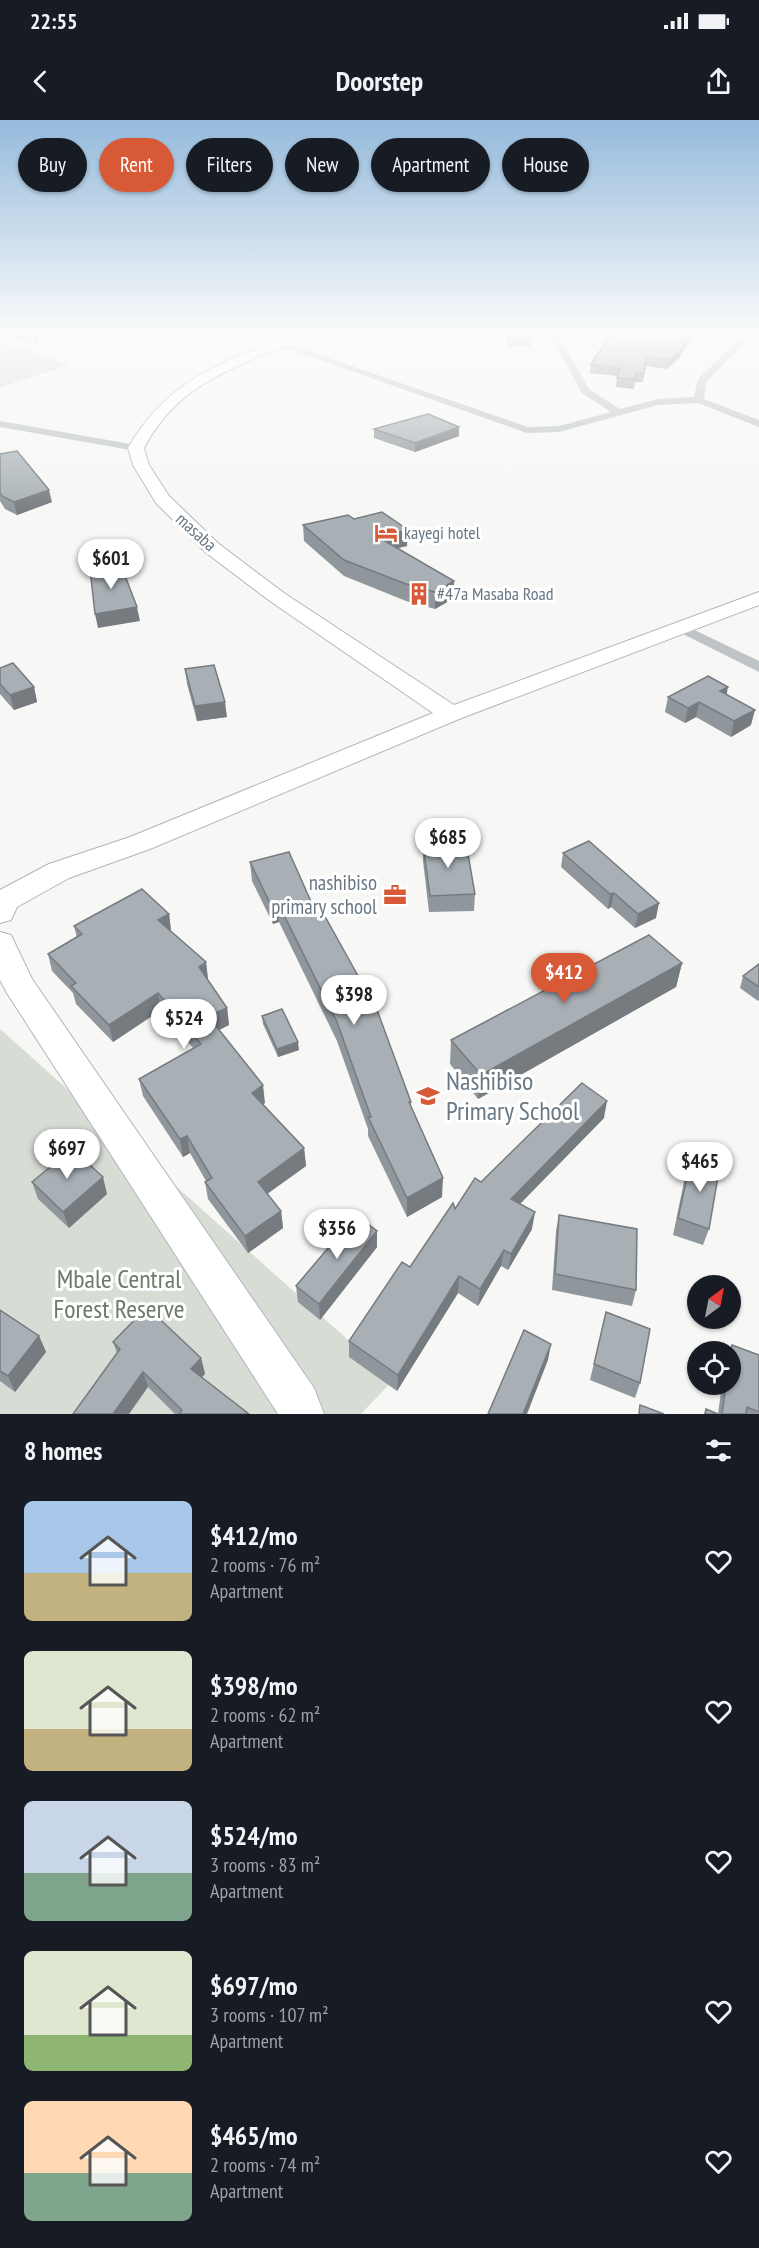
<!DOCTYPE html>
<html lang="en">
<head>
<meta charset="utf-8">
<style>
  body { margin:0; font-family:"PT Sans Narrow",sans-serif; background:#242831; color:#f1f3f6; height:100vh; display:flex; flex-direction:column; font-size:22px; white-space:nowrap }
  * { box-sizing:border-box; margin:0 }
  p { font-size:20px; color:#9ea1a6 }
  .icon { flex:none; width:33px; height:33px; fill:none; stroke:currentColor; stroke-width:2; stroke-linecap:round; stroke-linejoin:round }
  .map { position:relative; height:1294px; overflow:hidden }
  .panel { display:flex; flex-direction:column; background:#171b24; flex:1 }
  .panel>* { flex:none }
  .guide { position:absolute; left:18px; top:18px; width:723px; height:54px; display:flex; gap:12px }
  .needle { width:39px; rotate:32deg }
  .tools { position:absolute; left:687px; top:1155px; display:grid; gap:12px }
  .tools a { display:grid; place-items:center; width:54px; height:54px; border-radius:50%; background:#171b24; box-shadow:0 2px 4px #0004; font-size:30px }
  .price { position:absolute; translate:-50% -51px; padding:0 14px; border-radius:21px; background:#fff; color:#222; font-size:20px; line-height:39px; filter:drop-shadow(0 2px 3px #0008) }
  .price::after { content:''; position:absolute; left:50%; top:36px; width:18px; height:14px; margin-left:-9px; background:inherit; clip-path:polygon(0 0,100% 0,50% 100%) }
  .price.selected { background:#d75935; color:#fff }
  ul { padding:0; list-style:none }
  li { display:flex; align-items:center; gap:18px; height:150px; padding:0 24px }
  li span { display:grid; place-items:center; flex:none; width:168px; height:120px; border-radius:9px; color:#555 }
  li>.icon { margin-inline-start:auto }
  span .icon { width:72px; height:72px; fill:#fffc; stroke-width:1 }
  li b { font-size:26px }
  h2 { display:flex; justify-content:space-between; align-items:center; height:72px; padding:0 24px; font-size:26px }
  .tag { padding:0 21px; border-radius:27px; background:#171b24; box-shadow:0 2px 4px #0004; font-size:21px; line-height:54px }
  .tag.selected { background:#d75935; color:#fff }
  .status { display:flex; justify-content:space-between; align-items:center; height:42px; padding:0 30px; background:#171b24; direction:ltr }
  .status svg { height:16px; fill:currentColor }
  header { display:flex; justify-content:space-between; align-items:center; height:78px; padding:0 24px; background:#171b24; font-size:27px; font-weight:800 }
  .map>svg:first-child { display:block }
  .green { fill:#d7dcd4 }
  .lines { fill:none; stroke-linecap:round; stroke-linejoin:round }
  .secondary-casing { stroke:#b1b7bb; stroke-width:2 }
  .street { fill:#bec3c6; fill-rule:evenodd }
  .secondary { fill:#fff; fill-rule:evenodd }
  .wall { fill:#90979c }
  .shaded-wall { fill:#767b7f }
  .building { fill:#a8b0b5; stroke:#767b7f; stroke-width:1.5 }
  .labels { text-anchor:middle; stroke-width:6; stroke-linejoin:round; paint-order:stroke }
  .far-street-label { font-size:18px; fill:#687884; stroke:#fff }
  .far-poi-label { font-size:18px; fill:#687884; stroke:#fff; text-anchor:start }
  .poi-label { font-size:21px; fill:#687884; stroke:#fff; text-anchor:end }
  .near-poi-label { font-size:26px; fill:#687884; stroke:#fff; text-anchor:start }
  .near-park-label { font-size:26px; fill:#6b7b67; stroke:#fff }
</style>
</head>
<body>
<div class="status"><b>22:55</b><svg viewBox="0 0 49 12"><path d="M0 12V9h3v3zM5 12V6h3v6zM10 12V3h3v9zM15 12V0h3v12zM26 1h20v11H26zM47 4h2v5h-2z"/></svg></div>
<header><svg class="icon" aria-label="back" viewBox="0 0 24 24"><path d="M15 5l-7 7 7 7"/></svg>Doorstep<svg class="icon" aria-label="share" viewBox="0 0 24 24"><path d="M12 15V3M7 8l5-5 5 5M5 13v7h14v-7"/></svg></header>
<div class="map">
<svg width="759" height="1294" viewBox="0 0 759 1294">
  <rect width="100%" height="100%" fill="#f7f7f5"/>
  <g class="green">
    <polygon points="0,221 70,245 0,267"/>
    <polygon points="0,909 393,1260 361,1294 0,1294"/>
  </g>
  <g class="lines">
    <g class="secondary-casing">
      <g id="secondary">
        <path d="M293 214H308C297 225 276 229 262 235 210 257 171 277 144 328L149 345 169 376 219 424 284 473 454 585 759 472V485L459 599 150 729 69 758 17 787 11 800 0 803V770L49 744 130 717 433 593 270 481 205 432 156 383 133 345 128 328C169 257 223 243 293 214Z"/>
        <polygon points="0,812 11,815 32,859 314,1268 324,1294 278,1294 7,873 0,860"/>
      </g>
    </g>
    <g class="street">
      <polygon points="550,214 558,214 589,269 620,289 658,279 694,277 698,259 735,224 731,214 739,214 744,224 706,262 704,279 759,300 759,307 698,283 658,285 559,312 527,313 275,224 282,222 528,307 559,306 611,292 582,273"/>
      <polygon points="0,301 136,325 141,328 136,331 0,307"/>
      <polygon points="682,504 759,541 759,552 677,511 675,508"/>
    </g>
    <use href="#secondary" class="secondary"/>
  </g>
  <g class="wall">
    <polygon points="0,214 40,214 40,215 37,223 0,215"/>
    <polygon points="476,214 538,214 538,217 531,217 531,226 508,226 505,217 478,217"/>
    <polygon points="611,214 694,214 693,216 679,238 667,249 646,246 643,262 635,262 634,269 616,267 617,256 590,253 591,244"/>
    <polygon points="374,309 459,316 415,332 374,318"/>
    <polygon points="0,334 52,382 17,395 5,389 0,381"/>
    <polygon points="354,399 407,426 397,428 454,478 435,489 406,481 344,456 304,421 303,405"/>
    <polygon points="0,548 34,567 37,582 14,590 0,574"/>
    <polygon points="185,549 227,597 197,601 187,564"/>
    <polygon points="726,575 751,605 731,617 696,597 685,603 665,592 668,577"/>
    <polygon points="423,724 475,774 474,791 429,792 423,741"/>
    <polygon points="563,733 656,798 635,808 611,787 608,789 561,747"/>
    <polygon points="250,742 313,786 411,982 411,987 442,1077 407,1097 368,1016 368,1009 337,921 279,802 273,804 252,761"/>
    <polygon points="169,794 171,811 206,842 208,860 227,888 229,905 219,910 265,983 263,984 304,1028 306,1046 267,1074 281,1091 283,1108 248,1133 208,1079 205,1062 206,1061 190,1033 183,1037 143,976 139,959 193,928 161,890 113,922 76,884 73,873 52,851 48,834 77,818 74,806"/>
    <polygon points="682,843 676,867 478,979 450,944 451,920"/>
    <polygon points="759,844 759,880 758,881 740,868 743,856"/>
    <polygon points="262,896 299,930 278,937 263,904"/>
    <polygon points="604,998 520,1084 532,1109 508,1150 501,1146 478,1186 458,1173 397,1271 349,1237 349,1221 410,1147 455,1089 481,1062"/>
    <polygon points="692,1036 709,1109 703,1125 673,1115 686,1052"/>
    <polygon points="32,1062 107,1074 69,1108 38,1079"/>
    <polygon points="559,1095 636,1170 632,1186 552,1170 556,1111"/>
    <polygon points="377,1111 377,1127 320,1200 298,1182 296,1166"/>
    <polygon points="0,1190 39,1216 46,1232 15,1272 0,1261"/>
    <polygon points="606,1192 640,1263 635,1278 590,1260"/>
    <polygon points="113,1222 201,1238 205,1254 201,1257 249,1294 175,1294 148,1267 117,1233"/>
    <polygon points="732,1225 759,1235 759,1294 704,1294 706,1289 718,1294 722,1264 730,1264 730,1232 729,1232"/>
  </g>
  <g class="shaded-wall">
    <polygon points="37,214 40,214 40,215 37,223 36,217"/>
    <polygon points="691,214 694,214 693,216 679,238 667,249 669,240"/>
    <polygon points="459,307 459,316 415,332 415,323"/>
    <polygon points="49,370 52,382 17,395 14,382"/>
    <polygon points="408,410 407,426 378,433 378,417"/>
    <polygon points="454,461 454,478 435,489 435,472"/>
    <polygon points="137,487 140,501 98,508 95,494"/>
    <polygon points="34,567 37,582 14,590 10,575"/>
    <polygon points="728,567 725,582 720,571"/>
    <polygon points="225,582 227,597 197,601 195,586"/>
    <polygon points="699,582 696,597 685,603 688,588"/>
    <polygon points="755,590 751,605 731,617 734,601"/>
    <polygon points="614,773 611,787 608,789 610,774"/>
    <polygon points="278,783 279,802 273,804 271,785"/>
    <polygon points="659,783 656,798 635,808 638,794"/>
    <polygon points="169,794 171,811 161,817 158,800"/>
    <polygon points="206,842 208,859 201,864 199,847"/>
    <polygon points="682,843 676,867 478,979 481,955"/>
    <polygon points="158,873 161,890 113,922 109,905"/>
    <polygon points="227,888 229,905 211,914 208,896"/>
    <polygon points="298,922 299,930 278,937 277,929"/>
    <polygon points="263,965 265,983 254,990 252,973"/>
    <polygon points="607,981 604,998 509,1095 511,1079"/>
    <polygon points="187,1016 190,1033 183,1037 180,1019"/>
    <polygon points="304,1028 306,1046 260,1079 258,1062"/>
    <polygon points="103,1057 107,1074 69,1108 63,1092"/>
    <polygon points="443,1058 442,1077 407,1097 407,1078"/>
    <polygon points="281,1091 283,1108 248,1133 245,1116"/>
    <polygon points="535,1092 532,1109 508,1150 511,1134"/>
    <polygon points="377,1111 377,1127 320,1200 319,1184"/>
    <polygon points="504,1130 501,1146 478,1186 480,1169"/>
    <polygon points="459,1156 458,1173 397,1271 398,1255"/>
    <polygon points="39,1216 46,1232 15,1272 8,1256"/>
    <polygon points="551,1224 548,1240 527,1294 523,1294"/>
    <polygon points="201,1238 205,1254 195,1265 191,1249"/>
    <polygon points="143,1252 148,1267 129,1294 113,1294"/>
  </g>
  <g class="building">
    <polygon points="21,214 37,214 36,217"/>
    <polygon points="508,214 530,214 532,217 509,217"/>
    <polygon points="611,214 691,214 680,230 669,240 647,237 644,253 636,253 635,259 617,258 620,248 591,244"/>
    <polygon points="428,294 459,307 415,323 374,309"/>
    <polygon points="17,331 49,370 14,382 2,376 0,373 0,334"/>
    <polygon points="382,392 408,410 378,417 454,461 435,472 406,464 344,440 303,405 348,395 354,399"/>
    <polygon points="121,445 137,487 95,494 90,449"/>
    <polygon points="13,543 34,567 10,575 0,564 0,548"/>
    <polygon points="214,545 225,582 195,586 185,549"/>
    <polygon points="708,556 728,567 720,571 755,590 734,601 699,582 688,588 668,577"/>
    <polygon points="589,721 659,783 638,794 614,773 610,774 563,733"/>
    <polygon points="466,723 475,774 430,776 423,724"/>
    <polygon points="289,732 313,786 318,784 377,890 411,982 409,982 443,1058 407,1078 368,997 371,997 337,902 278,783 271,785 250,742"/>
    <polygon points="142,769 169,794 158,800 206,842 199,847 227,888 208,896 263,965 252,973 304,1028 258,1062 281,1091 245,1116 205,1062 212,1058 187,1016 180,1019 139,959 201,924 158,873 109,905 71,866 76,863 48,834 82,814 74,806"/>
    <polygon points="649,815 682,843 481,955 451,920"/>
    <polygon points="759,844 759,867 743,856"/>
    <polygon points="282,889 298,922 277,929 262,896"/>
    <polygon points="582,963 607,981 511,1079 535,1092 511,1134 504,1130 480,1169 459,1156 398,1255 349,1221 402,1142 410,1147 453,1083 455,1089 475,1058 481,1062"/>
    <polygon points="72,1029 103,1057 63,1092 32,1062"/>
    <polygon points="692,1036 720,1045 709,1109 678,1098"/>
    <polygon points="356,1095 377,1111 319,1184 296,1166"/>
    <polygon points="559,1095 637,1109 636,1170 555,1154"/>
    <polygon points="147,1187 201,1238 191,1249 249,1294 179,1294 182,1290 143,1252 113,1294 73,1294 120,1229 113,1222"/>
    <polygon points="0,1190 39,1216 8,1256 0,1251"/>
    <polygon points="606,1192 650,1209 640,1263 594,1244"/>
    <polygon points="524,1210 551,1224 523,1294 488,1294"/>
    <polygon points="732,1225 759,1235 759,1292 747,1287 746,1294 722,1294 726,1264 730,1264 730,1232"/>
    <polygon points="640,1285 664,1294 639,1294"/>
    <polygon points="706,1289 718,1294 705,1294"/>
  </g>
  <linearGradient id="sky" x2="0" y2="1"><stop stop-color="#95badc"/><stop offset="0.54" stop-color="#fbfbfa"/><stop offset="1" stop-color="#fbfbfa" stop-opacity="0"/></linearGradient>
  <rect width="759" height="395" fill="url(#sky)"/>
  <defs>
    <g id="hotel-bare" transform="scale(1.8)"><path d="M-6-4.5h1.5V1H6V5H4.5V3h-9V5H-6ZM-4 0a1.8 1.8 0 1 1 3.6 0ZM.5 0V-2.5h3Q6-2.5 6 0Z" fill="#d75935" stroke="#fff" stroke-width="2.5" paint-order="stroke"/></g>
    <g id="building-bare" transform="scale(1.8)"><path d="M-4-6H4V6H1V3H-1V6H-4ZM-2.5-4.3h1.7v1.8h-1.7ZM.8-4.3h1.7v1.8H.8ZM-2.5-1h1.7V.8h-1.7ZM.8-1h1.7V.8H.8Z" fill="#d75935" stroke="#fff" stroke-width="2.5" paint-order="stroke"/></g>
    <g id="office-bare" transform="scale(1.8)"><path d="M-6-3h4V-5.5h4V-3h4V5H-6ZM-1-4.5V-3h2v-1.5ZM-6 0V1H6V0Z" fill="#d75935" stroke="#fff" stroke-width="2.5" paint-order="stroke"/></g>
    <g id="school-bare" transform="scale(1.8)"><path d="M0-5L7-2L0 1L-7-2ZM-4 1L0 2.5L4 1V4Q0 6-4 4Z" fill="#d75935" stroke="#fff" stroke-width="2.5" paint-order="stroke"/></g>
  </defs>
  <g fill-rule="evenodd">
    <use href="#hotel-bare" x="386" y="413"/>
    <use href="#building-bare" x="419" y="474"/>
    <use href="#office-bare" x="395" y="775"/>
    <use href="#school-bare" x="428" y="976"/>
  </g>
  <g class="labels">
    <g class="far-street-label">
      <text transform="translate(196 412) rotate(42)" y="6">masaba</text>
    </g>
    <g class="far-poi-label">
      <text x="404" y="419">kayegi hotel</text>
      <text x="437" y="480">#47a Masaba Road</text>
    </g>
    <g class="poi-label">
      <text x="377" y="770">nashibiso<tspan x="377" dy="24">primary school</tspan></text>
    </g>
    <g class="near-poi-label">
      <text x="446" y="970">Nashibiso<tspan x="446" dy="30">Primary School</tspan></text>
    </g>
    <g class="near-park-label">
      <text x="119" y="1168">Mbale Central<tspan x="119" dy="30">Forest Reserve</tspan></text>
    </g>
  </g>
</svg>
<div class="tools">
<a><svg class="needle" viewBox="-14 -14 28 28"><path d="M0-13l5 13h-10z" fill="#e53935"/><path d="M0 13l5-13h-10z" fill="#9ea1a6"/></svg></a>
<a><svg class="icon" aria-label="locate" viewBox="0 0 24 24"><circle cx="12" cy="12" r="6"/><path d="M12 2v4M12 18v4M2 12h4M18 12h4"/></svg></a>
</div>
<b class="price" style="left:111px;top:470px">$601</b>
<b class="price" style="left:448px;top:749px">$685</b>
<b class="price selected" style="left:564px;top:884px">$412</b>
<b class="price" style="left:354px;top:906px">$398</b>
<b class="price" style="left:184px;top:930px">$524</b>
<b class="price" style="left:67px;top:1060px">$697</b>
<b class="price" style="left:700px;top:1073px">$465</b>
<b class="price" style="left:337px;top:1140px">$356</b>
<div class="guide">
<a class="tag">Buy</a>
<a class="tag selected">Rent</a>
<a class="tag">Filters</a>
<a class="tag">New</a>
<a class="tag">Apartment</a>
<a class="tag">House</a>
</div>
</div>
<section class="panel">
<h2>8 homes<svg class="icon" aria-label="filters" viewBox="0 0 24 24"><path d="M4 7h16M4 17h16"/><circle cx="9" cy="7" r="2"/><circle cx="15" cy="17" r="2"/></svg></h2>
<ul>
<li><span style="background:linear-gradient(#a9c7e8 60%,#c2b280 0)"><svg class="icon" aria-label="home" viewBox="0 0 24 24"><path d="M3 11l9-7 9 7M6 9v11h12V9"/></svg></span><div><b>$412/mo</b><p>2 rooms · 76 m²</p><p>Apartment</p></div><svg class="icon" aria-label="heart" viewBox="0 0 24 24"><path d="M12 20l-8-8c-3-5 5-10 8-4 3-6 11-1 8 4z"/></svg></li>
<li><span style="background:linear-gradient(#dfe7d0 65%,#c2b280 0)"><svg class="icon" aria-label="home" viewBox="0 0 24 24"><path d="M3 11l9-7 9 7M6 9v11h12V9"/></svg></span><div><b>$398/mo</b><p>2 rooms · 62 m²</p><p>Apartment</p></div><svg class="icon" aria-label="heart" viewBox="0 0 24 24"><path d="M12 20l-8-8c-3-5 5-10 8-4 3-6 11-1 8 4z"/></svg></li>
<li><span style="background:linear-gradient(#c9d6e8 60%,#7fa58c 0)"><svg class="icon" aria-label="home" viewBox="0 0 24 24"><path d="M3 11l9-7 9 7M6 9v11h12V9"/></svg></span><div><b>$524/mo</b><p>3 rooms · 83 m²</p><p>Apartment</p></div><svg class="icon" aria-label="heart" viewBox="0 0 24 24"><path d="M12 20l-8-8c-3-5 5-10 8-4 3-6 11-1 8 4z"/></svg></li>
<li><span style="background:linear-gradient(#dfe7d0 70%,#8fb573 0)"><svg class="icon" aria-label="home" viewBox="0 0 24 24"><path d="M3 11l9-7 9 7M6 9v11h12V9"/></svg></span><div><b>$697/mo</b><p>3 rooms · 107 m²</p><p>Apartment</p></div><svg class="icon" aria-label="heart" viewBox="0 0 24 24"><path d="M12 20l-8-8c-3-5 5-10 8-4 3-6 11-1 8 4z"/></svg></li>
<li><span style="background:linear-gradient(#ffd9b3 60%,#7fa58c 0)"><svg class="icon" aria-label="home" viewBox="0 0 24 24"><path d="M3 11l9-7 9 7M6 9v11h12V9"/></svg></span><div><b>$465/mo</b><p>2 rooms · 74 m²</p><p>Apartment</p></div><svg class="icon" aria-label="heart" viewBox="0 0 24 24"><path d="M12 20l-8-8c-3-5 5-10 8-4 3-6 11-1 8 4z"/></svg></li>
</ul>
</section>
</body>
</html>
